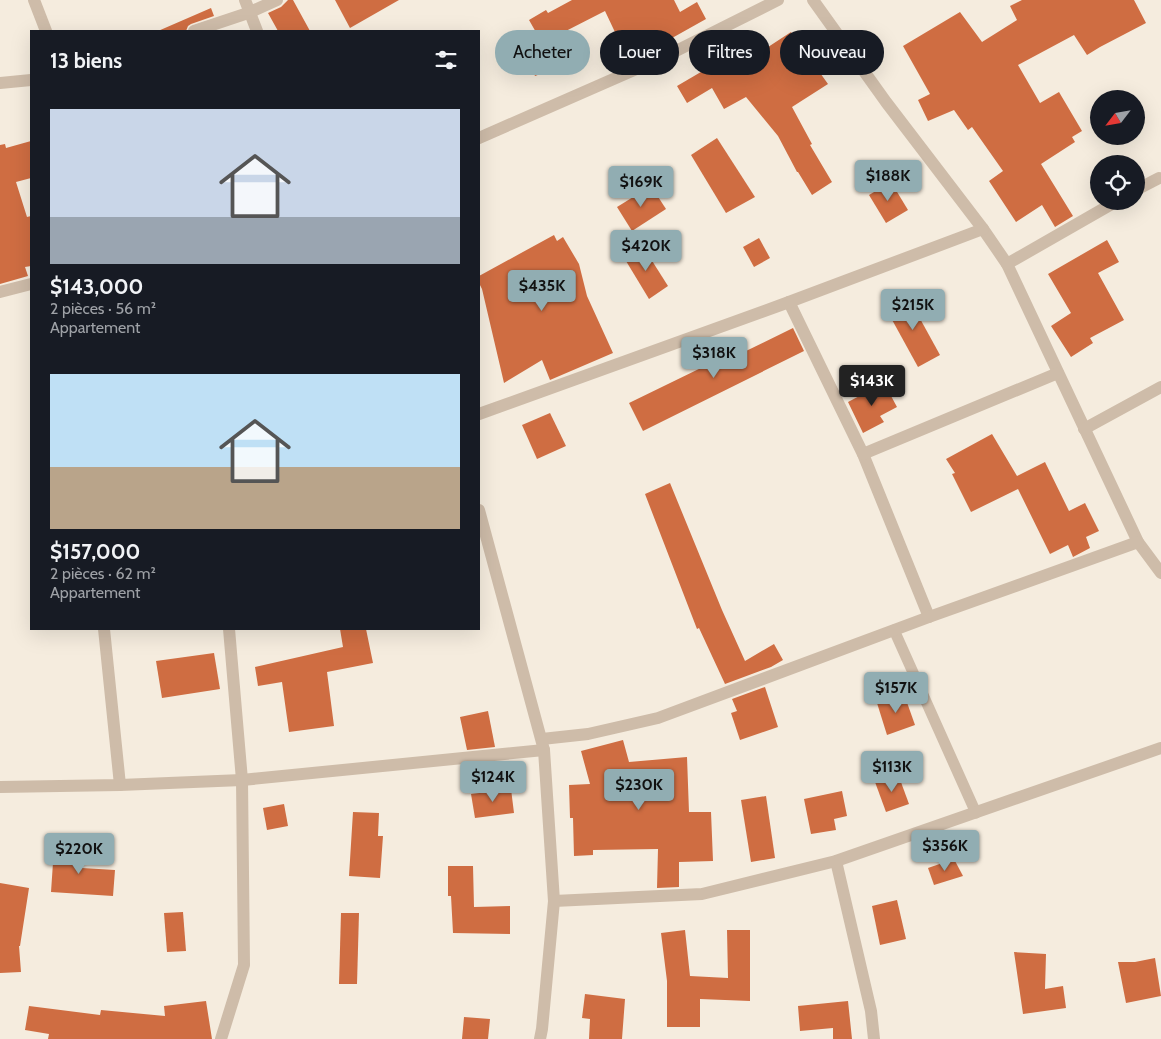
<!DOCTYPE html>
<html lang="fr">
<head>
<meta charset="utf-8">
<style>
  body { margin:0; font-family:Cabin,sans-serif; background:#20242c; color:#f1f3f6; height:100vh; display:flex; flex-direction:column; font-size:19px; white-space:nowrap }
  * { box-sizing:border-box; margin:0 }
  p { font-size:16px; color:#9ea1a6 }
  .icon { flex:none; width:28px; height:28px; fill:none; stroke:currentColor; stroke-width:2; stroke-linecap:round; stroke-linejoin:round }
  .map { position:relative; flex:1; overflow:hidden }
  .panel { position:absolute; left:30px; top:30px; width:450px; height:600px; display:flex; flex-direction:column; background:#171b24; border-radius:0px; box-shadow:0 5px 20px #0002 }
  .panel>* { flex:none }
  .top-card { position:absolute; left:495px; top:30px; width:475px; height:45px; display:flex; gap:10px }
  .needle { width:32px; rotate:239deg }
  .controls { position:absolute; left:1090px; top:90px; display:grid; gap:10px }
  .controls a { display:grid; place-items:center; width:55px; height:55px; border-radius:50%; background:#171b24; box-shadow:0 5px 20px #0002; font-size:25px }
  .price { position:absolute; translate:-50% -42px; padding:0 11px; border-radius:5px; background:#91adb2; color:#111; font-size:16px; line-height:32px; filter:drop-shadow(0 1px 2px #0008) }
  .price::after { content:''; position:absolute; left:50%; top:30px; width:15px; height:11px; margin-left:-8px; background:inherit; clip-path:polygon(0 0,100% 0,50% 100%) }
  .price.current { background:#222; color:#fff }
  ul { padding:0; list-style:none }
  li { display:grid; align-content:center; gap:10px; height:265px; padding:0 20px }
  li span { display:grid; place-items:center; height:155px; border-radius:0px; color:#555 }
  li>.icon { margin-inline-start:auto }
  span .icon { width:90px; height:90px; fill:#fffc; stroke-width:1 }
  li b { font-size:21px }
  h2 { display:flex; justify-content:space-between; align-items:center; height:60px; padding:0 20px; font-size:21px }
  .chip { padding:0 18px; border-radius:22px; background:#171b24; box-shadow:0 5px 20px #0002; font-size:18px; line-height:45px }
  .chip.current { background:#91adb2; color:#111 }
  .map>svg:first-child { display:block }
  .building { fill:#cf6d42 }
  .lines { fill:none; stroke-linecap:round; stroke-linejoin:round }
  .service { stroke:#cebca9; stroke-width:11 }
  .minor { stroke:#cebca9; stroke-width:12 }
  .tertiary { stroke:#cebca9; stroke-width:12 }
</style>
</head>
<body>
<div class="map">
<svg width="1161" height="1039" viewBox="0 0 1161 1039">
  <rect width="100%" height="100%" fill="#f5ecde"/>
  <g class="building">
    <polygon points="288,0 293,0 310,31 278,31 268,13 281,7"/>
    <polygon points="335,0 399,0 350,28"/>
    <polygon points="572,0 674,0 680,12 697,2 706,19 640,56 634,41 622,47 605,11 560,34 562,38 545,48 529,20 546,10 548,13"/>
    <polygon points="1022,0 1134,0 1146,23 1100,47 1087,55 1074,35 1018,65 1040,103 1059,92 1082,131 1072,137 1075,142 1041,164 1073,216 1055,227 1042,205 1016,222 989,181 1003,171 972,127 968,130 954,110 928,121 918,100 930,94 903,46 960,12 982,42 1017,20 1010,6"/>
    <polygon points="211,8 214,16 191,24 188,26 186,31 158,31"/>
    <polygon points="791,32 811,64 813,63 828,84 792,107 812,144 810,145 832,182 812,195 798,172 797,172 778,136 746,97 724,109 712,88 687,103 677,86 718,62 725,75"/>
    <polygon points="547,51 554,69 535,76 528,59"/>
    <polygon points="717,138 755,197 726,213 691,155"/>
    <polygon points="31,141 31,178 16,182 27,217 31,216 31,266 25,267 28,276 0,284 0,145 5,144 6,148"/>
    <polygon points="891,182 908,210 886,223 869,195"/>
    <polygon points="651,186 666,209 632,231 617,207"/>
    <polygon points="554,235 557,241 563,237 579,264 587,296 613,353 550,380 542,360 504,383 482,289 479,283 479,276"/>
    <polygon points="759,238 770,258 754,267 743,247"/>
    <polygon points="1107,240 1119,262 1098,273 1124,320 1090,338 1093,343 1071,357 1051,326 1071,313 1048,274"/>
    <polygon points="642,245 668,286 649,299 623,256"/>
    <polygon points="907,295 940,355 918,367 885,307"/>
    <polygon points="793,328 804,351 643,431 629,403 744,347 746,351"/>
    <polygon points="884,383 897,407 880,416 884,422 863,433 848,402"/>
    <polygon points="550,413 566,446 537,459 522,425"/>
    <polygon points="992,434 1017,476 1045,462 1069,511 1085,503 1099,531 1086,537 1090,548 1073,557 1068,545 1050,554 1018,489 971,512 952,474 955,473 946,459"/>
    <polygon points="670,483 722,610 745,661 774,644 783,660 771,667 725,684 699,628 697,629 645,494"/>
    <polygon points="340,629 366,629 373,663 327,672 334,726 289,732 282,682 258,686 255,667 343,647"/>
    <polygon points="214,653 220,689 162,698 156,661"/>
    <polygon points="765,687 778,727 740,740 731,713 737,711 732,699"/>
    <polygon points="904,694 915,725 887,735 877,703"/>
    <polygon points="488,711 495,747 467,750 460,717"/>
    <polygon points="623,740 629,762 687,757 689,812 711,812 713,861 679,862 679,887 657,888 658,849 593,850 593,855 574,856 573,818 570,818 569,785 590,784 581,751"/>
    <polygon points="898,774 909,804 886,812 875,782"/>
    <polygon points="511,789 514,813 475,818 471,794"/>
    <polygon points="842,791 847,816 834,819 836,830 811,834 804,799"/>
    <polygon points="766,796 775,858 751,862 741,800"/>
    <polygon points="284,804 288,826 267,830 263,808"/>
    <polygon points="353,812 379,813 378,836 383,836 380,878 349,876"/>
    <polygon points="54,848 83,850 82,868 115,870 113,896 51,892"/>
    <polygon points="954,859 963,876 934,885 928,868"/>
    <polygon points="448,866 473,866 474,907 510,906 510,934 453,933 451,896 448,896"/>
    <polygon points="0,883 29,888 20,946 19,946 21,972 0,973"/>
    <polygon points="897,900 906,939 880,945 872,906"/>
    <polygon points="183,912 186,951 167,952 164,913"/>
    <polygon points="341,913 359,913 357,984 339,984"/>
    <polygon points="685,930 690,976 728,978 727,930 750,930 750,1001 700,999 700,1027 667,1027 667,981 661,933"/>
    <polygon points="1014,952 1046,954 1045,989 1063,986 1066,1008 1023,1014"/>
    <polygon points="1155,958 1161,996 1126,1003 1118,962 1135,962"/>
    <polygon points="585,994 625,999 622,1039 589,1039 590,1019 582,1018"/>
    <polygon points="206,1001 212,1039 48,1039 49,1034 25,1030 29,1006 100,1015 101,1010 165,1016 164,1006"/>
    <polygon points="848,1001 852,1039 833,1039 833,1028 800,1031 798,1006"/>
    <polygon points="464,1017 490,1019 488,1039 462,1039"/>
  </g>
  <g class="lines">
    <polyline class="service" points="894,630 976,813"/>
    <g class="minor">
      <polyline points="34,0 46,31"/>
      <polyline points="245,0 257,31"/>
      <polyline points="813,0 886,102 983,229 1007,264 1138,542 1161,573"/>
      <polyline points="194,31 248,13 277,0"/>
      <polyline points="0,83 31,80"/>
      <polyline points="1136,190 1159,178"/>
      <polyline points="1007,264 1117,201"/>
      <polyline points="0,292 31,284"/>
      <polyline points="789,302 863,454 929,617"/>
      <polyline points="479,414 789,302 983,229"/>
      <polyline points="1084,429 1161,387"/>
      <polyline points="863,454 1058,373"/>
      <polyline points="104,629 120,785"/>
      <polyline points="542,739 588,734 658,718 929,617 1138,542"/>
      <polyline points="0,787 120,785 242,780 544,750"/>
      <polyline points="836,861 871,1011 874,1039"/>
      <polyline points="554,901 702,894 836,861 1161,748"/>
      <polyline points="221,1039 244,965 242,780 229,629"/>
    </g>
    <g class="tertiary">
      <polyline points="479,138 666,56 778,0"/>
      <polyline points="479,510 544,750 554,901 542,1029 540,1039"/>
    </g>
  </g>
</svg>
<div class="controls">
<a><svg class="needle" viewBox="-14 -14 28 28"><path d="M0-13l5 13h-10z" fill="#e53935"/><path d="M0 13l5-13h-10z" fill="#9ea1a6"/></svg></a>
<a><svg class="icon" aria-label="locate" viewBox="0 0 24 24"><circle cx="12" cy="12" r="6"/><path d="M12 2v4M12 18v4M2 12h4M18 12h4"/></svg></a>
</div>
<b class="price" style="left:888px;top:202px">$188K</b>
<b class="price" style="left:641px;top:208px">$169K</b>
<b class="price" style="left:646px;top:272px">$420K</b>
<b class="price" style="left:542px;top:312px">$435K</b>
<b class="price" style="left:913px;top:331px">$215K</b>
<b class="price" style="left:714px;top:379px">$318K</b>
<b class="price current" style="left:872px;top:407px">$143K</b>
<b class="price" style="left:896px;top:714px">$157K</b>
<b class="price" style="left:892px;top:793px">$113K</b>
<b class="price" style="left:493px;top:803px">$124K</b>
<b class="price" style="left:639px;top:811px">$230K</b>
<b class="price" style="left:945px;top:872px">$356K</b>
<b class="price" style="left:79px;top:875px">$220K</b>
<div class="top-card">
<a class="chip current">Acheter</a>
<a class="chip">Louer</a>
<a class="chip">Filtres</a>
<a class="chip">Nouveau</a>
</div>
<section class="panel">
<h2>13 biens<svg class="icon" aria-label="filters" viewBox="0 0 24 24"><path d="M4 7h16M4 17h16"/><circle cx="9" cy="7" r="2"/><circle cx="15" cy="17" r="2"/></svg></h2>
<ul>
<li><span style="background:linear-gradient(#c9d6e8 70%,#9aa5b1 0)"><svg class="icon" aria-label="home" viewBox="0 0 24 24"><path d="M3 11l9-7 9 7M6 9v11h12V9"/></svg></span><div><b>$143,000</b><p>2 pièces · 56 m²</p><p>Appartement</p></div></li>
<li><span style="background:linear-gradient(#bfe0f5 60%,#b9a48a 0)"><svg class="icon" aria-label="home" viewBox="0 0 24 24"><path d="M3 11l9-7 9 7M6 9v11h12V9"/></svg></span><div><b>$157,000</b><p>2 pièces · 62 m²</p><p>Appartement</p></div></li>
</ul>
</section>
</div>
</body>
</html>
